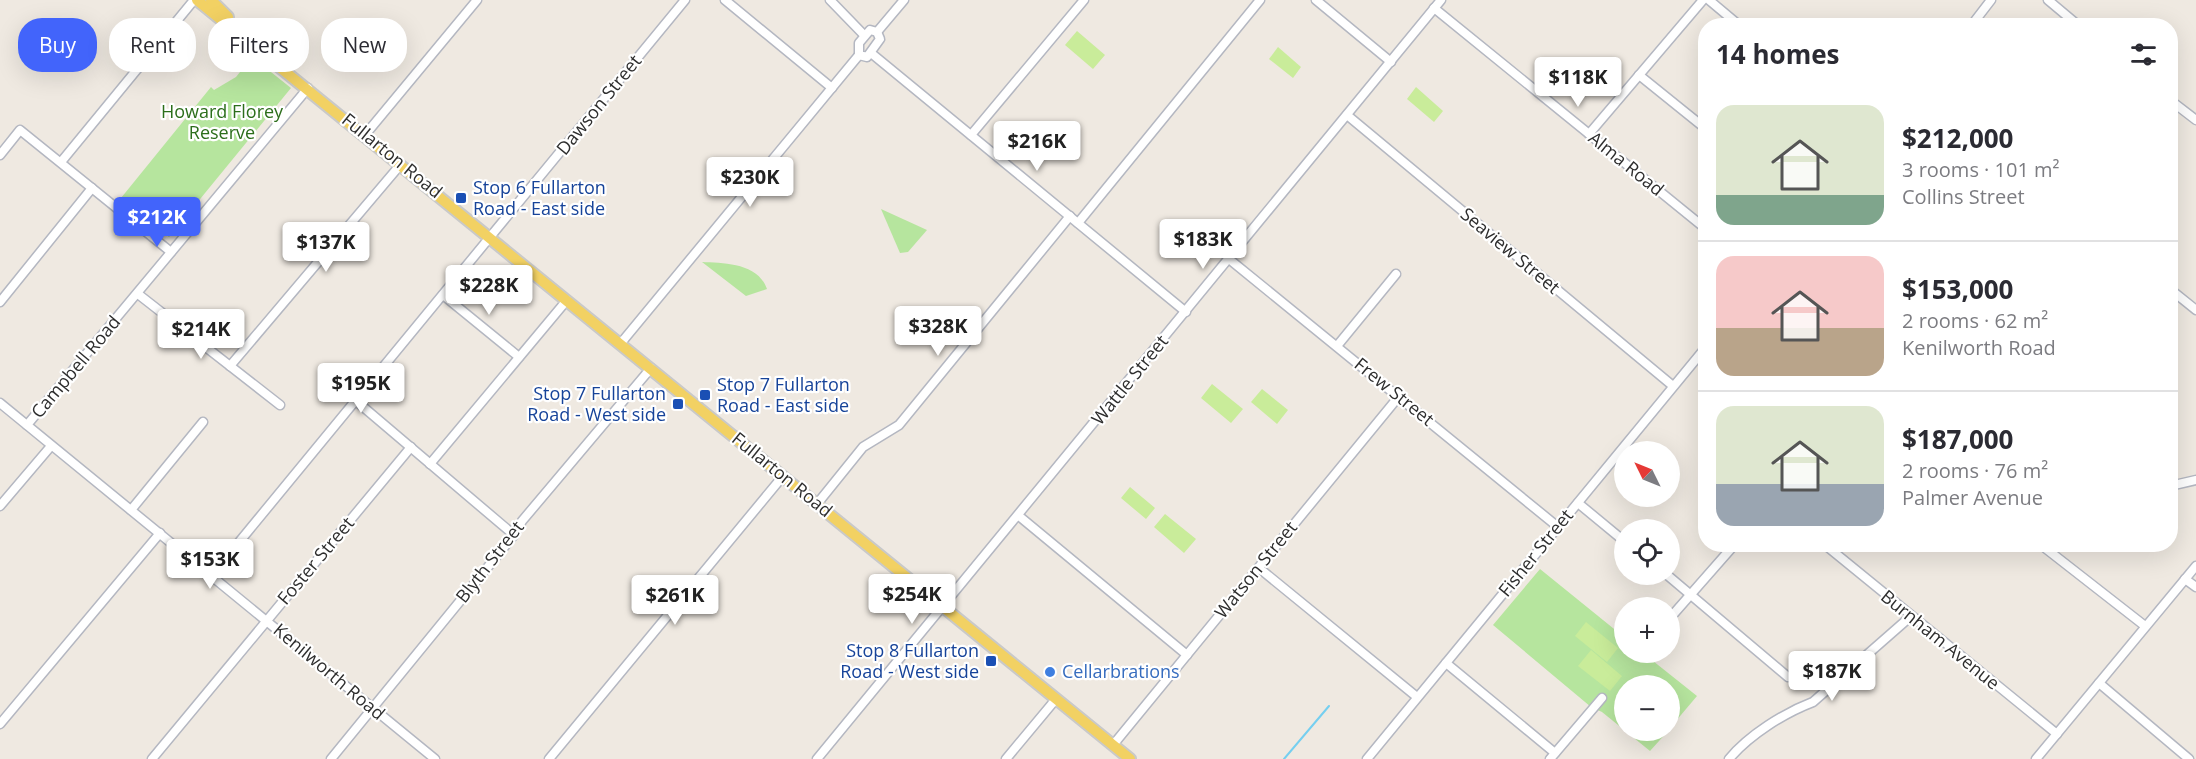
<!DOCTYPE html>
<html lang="en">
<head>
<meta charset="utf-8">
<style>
  body { margin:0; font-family:"Open Sans",sans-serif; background:#f7f7f7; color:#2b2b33; height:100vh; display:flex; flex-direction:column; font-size:22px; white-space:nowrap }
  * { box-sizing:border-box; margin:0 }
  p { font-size:20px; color:#7c7c81 }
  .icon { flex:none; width:33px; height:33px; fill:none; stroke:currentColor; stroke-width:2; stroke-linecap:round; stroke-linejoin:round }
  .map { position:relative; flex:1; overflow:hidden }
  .drawer { position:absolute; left:1698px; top:18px; width:480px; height:534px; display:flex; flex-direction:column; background:#fff; border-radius:24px; box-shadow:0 6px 24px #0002 }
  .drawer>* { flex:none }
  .hud { position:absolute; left:18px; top:18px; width:570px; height:54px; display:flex; gap:12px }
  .needle { width:39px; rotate:313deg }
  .fabs { position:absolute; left:1614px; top:441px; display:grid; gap:12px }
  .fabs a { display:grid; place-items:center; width:66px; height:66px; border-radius:50%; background:#fff; box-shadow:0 6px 24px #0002; font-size:30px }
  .price { position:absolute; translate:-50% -51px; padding:0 14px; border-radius:6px; background:#fff; color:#222; font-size:20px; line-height:39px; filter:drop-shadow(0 2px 3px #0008) }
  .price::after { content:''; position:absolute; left:50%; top:36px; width:18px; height:14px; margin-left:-9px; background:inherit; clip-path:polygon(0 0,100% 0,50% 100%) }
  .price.selected { background:#4264fb; color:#fff }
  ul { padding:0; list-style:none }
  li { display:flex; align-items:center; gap:18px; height:150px; padding:0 18px }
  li+li { border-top:2px solid #e1e1e2 }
  li span { display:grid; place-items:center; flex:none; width:168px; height:120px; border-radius:18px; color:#555 }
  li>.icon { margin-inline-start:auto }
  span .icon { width:72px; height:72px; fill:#fffc; stroke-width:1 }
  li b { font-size:26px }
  h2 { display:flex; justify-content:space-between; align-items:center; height:72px; padding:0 18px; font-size:26px }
  .chip { padding:0 21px; border-radius:24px; background:#fff; box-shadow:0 6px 24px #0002; font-size:21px; line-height:54px }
  .chip.selected { background:#4264fb; color:#fff }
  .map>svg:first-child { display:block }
  .green { fill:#b6e59e }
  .pitch { fill:#c9ec9a }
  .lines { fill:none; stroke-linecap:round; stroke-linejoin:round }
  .stream { stroke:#75cff0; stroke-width:2 }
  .minor-casing { stroke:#b4b7c1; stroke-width:11 }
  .major-casing { stroke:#c9c9c9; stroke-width:14 }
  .minor { stroke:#fff; stroke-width:8 }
  .major { stroke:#f2d163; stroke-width:10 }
  .transit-dot { fill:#1a4fb4; stroke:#fff; stroke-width:2 }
  .shop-dot { fill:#3f7fe0; stroke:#fff; stroke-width:2 }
  .labels { text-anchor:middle; stroke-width:4.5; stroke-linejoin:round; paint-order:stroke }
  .street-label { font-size:18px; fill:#2e2e2e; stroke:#fff }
  .park-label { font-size:18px; fill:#2c6e1b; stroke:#fff }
  .transit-label { font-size:18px; fill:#164399; stroke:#fff; text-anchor:start }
  .shop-label { font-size:18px; fill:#366cbe; stroke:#fff; text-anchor:start }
</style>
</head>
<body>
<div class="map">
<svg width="2196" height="759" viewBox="0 0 2196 759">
  <rect width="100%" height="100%" fill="#efe9e1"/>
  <g class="green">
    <polygon points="252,57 291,88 169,237 121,198 211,87 214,90 236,77"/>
    <polygon points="881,209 927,230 908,252 900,253"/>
    <path d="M702 262C724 263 758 263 767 289L746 296Z"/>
    <polygon points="1540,569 1624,637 1624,652 1643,653 1697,696 1670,728 1670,686 1624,686 1624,730 1668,731 1650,751 1602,712 1591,707 1493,625"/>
  </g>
  <g class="pitch">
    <polygon points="1077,31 1105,55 1093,69 1065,45"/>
    <polygon points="1278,47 1301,67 1293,78 1269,59"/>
    <polygon points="1416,87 1443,111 1434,122 1407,99"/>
    <polygon points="1212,384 1243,409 1231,423 1201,398"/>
    <polygon points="1262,389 1288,410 1277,424 1251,402"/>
    <polygon points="1130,487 1155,508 1146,519 1121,498"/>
    <polygon points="1165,514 1196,539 1184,553 1154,527"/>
    <polygon points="1586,622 1618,648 1607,662 1575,636"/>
    <polygon points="1591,650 1622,676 1610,691 1578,666"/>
  </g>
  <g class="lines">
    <polyline class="stream" points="1284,759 1329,706"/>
    <g class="minor-casing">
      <g id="minor">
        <polyline points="725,0 832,88"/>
        <polyline points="830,0 864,35"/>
        <polyline points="1316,0 1391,62"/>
        <polyline points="1709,0 1740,26"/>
        <polyline points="2048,0 2079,26"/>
        <polyline points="1434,8 1706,229"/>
        <polyline points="1971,26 1991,0"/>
        <polygon points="870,30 877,32 880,39 867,57 859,55 859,43"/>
        <polyline points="877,32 904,0"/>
        <polyline points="871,53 1186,312"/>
        <polyline points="1639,75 1706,129"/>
        <polyline points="2170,100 2196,120"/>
        <polyline points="1347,115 1673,386"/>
        <polyline points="1589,134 1703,0"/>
        <polyline points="365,135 477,0"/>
        <polyline points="971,135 1084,0"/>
        <polyline points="0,155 20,130 171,252"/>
        <polyline points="61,162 194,0"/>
        <polyline points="1078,223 1260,0"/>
        <polyline points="1229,259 1558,527"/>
        <polyline points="2170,289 2196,310"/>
        <polyline points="138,294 280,405"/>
        <polyline points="443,295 519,357"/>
        <polyline points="0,302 92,188"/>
        <polyline points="621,343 859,55"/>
        <polyline points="1337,346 1396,274"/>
        <polyline points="230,366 401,164"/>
        <polyline points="355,400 514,535"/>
        <polyline points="0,403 435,759"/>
        <polyline points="27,425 308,88"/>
        <polyline points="430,464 567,300"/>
        <polyline points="2170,486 2196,480"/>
        <polyline points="1578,503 1624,541"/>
        <polyline points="817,504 863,447 899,425 1070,216"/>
        <polyline points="0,506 51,446"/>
        <polyline points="131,510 203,422"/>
        <polyline points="1019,516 1187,655"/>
        <polyline points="1824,544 2057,734"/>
        <polyline points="2040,544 2145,626"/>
        <polyline points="1259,568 1417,697"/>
        <polyline points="1666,574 1788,677"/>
        <polyline points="212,575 685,0"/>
        <polyline points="2185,579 2196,587"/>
        <polyline points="1670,618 1735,544"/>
        <polyline points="1446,663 1555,753"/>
        <polyline points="2099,683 2189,759"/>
        <polyline points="0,724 160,533"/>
        <polyline points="1113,745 1400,395"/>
        <polyline points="152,759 411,447"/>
        <polyline points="331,759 514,535 522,521 651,368"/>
        <polyline points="549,759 783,476"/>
        <polyline points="817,759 1441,0"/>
        <polyline points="1006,759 1056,699"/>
        <polyline points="1367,759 1706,347"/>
        <polyline points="1550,759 1602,698"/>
        <path d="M1729 759C1749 735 1784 713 1813 702L1910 617"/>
        <polyline points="2036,759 2196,566"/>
      </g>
    </g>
    <g class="major-casing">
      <g id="major">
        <polyline points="197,0 1130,759"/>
        <polyline points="211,0 228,17"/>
      </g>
    </g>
    <use href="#minor" class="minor"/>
    <use href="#major" class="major"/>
  </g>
  <g class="transit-dot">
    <rect x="455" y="192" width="12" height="12" rx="3"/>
    <rect x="699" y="389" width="12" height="12" rx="3"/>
    <rect x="672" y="398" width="12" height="12" rx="3"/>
    <rect x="985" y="655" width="12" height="12" rx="3"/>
  </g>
  <circle class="shop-dot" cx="1050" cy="672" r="6"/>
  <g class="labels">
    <g class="street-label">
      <text transform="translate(599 105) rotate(-51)" y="6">Dawson Street</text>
      <text transform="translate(392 156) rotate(39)" y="6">Fullarton Road</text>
      <text transform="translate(1626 164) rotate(39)" y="6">Alma Road</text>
      <text transform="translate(1510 251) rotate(40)" y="6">Seaview Street</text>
      <text transform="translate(76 367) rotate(-50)" y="6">Campbell Road</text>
      <text transform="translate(1130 380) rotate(-51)" y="6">Wattle Street</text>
      <text transform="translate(1394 392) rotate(39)" y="6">Frew Street</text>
      <text transform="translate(782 475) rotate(39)" y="6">Fullarton Road</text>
      <text transform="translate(1536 553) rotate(-51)" y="6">Fisher Street</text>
      <text transform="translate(316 561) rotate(-50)" y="6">Foster Street</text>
      <text transform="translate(490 562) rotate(-52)" y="6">Blyth Street</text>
      <text transform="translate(1256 570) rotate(-51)" y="6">Watson Street</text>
      <text transform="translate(1940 640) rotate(39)" y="6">Burnham Avenue</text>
      <text transform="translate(329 672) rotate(40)" y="6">Kenilworth Road</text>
    </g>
    <g class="park-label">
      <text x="222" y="118">Howard Florey<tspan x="222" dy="21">Reserve</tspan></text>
    </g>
    <g class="transit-label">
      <text x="473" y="194">Stop 6 Fullarton<tspan x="473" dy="21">Road - East side</tspan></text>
      <text x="717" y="391">Stop 7 Fullarton<tspan x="717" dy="21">Road - East side</tspan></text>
      <text x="666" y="400" text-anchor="end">Stop 7 Fullarton<tspan x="666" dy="21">Road - West side</tspan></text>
      <text x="979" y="657" text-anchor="end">Stop 8 Fullarton<tspan x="979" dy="21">Road - West side</tspan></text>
    </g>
    <g class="shop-label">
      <text x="1062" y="678">Cellarbrations</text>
    </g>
  </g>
</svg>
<div class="fabs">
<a><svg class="needle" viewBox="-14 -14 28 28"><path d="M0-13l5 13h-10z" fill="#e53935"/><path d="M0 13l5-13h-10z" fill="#7c7c81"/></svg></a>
<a><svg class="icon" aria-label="locate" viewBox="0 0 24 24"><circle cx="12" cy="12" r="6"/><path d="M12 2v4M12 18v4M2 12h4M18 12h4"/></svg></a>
<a>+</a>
<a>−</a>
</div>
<b class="price" style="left:1578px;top:108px">$118K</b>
<b class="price" style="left:1037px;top:172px">$216K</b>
<b class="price" style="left:750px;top:208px">$230K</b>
<b class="price selected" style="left:157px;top:248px">$212K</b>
<b class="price" style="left:1203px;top:270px">$183K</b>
<b class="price" style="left:326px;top:273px">$137K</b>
<b class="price" style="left:489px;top:316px">$228K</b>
<b class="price" style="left:938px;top:357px">$328K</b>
<b class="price" style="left:201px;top:360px">$214K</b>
<b class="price" style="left:361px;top:414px">$195K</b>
<b class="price" style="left:210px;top:590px">$153K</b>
<b class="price" style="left:912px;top:625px">$254K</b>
<b class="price" style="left:675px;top:626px">$261K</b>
<b class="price" style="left:1832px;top:702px">$187K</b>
<div class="hud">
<a class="chip selected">Buy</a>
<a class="chip">Rent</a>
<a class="chip">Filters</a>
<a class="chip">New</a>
</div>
<section class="drawer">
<h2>14 homes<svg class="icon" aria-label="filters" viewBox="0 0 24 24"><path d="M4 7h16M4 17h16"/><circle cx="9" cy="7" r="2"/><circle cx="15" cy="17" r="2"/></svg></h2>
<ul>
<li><span style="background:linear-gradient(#dfe7d0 75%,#7fa58c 0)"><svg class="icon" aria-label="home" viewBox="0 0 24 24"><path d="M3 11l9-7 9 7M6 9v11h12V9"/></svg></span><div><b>$212,000</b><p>3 rooms · 101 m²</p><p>Collins Street</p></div></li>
<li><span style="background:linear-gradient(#f6c9c9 60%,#b9a48a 0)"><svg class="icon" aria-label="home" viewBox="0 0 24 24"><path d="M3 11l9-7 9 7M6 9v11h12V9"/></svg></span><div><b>$153,000</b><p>2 rooms · 62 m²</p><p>Kenilworth Road</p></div></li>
<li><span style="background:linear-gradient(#dfe7d0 65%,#9aa5b1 0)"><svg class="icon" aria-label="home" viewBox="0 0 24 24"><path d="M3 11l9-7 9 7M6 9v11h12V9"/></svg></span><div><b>$187,000</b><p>2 rooms · 76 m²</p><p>Palmer Avenue</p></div></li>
</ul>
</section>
</div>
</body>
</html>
